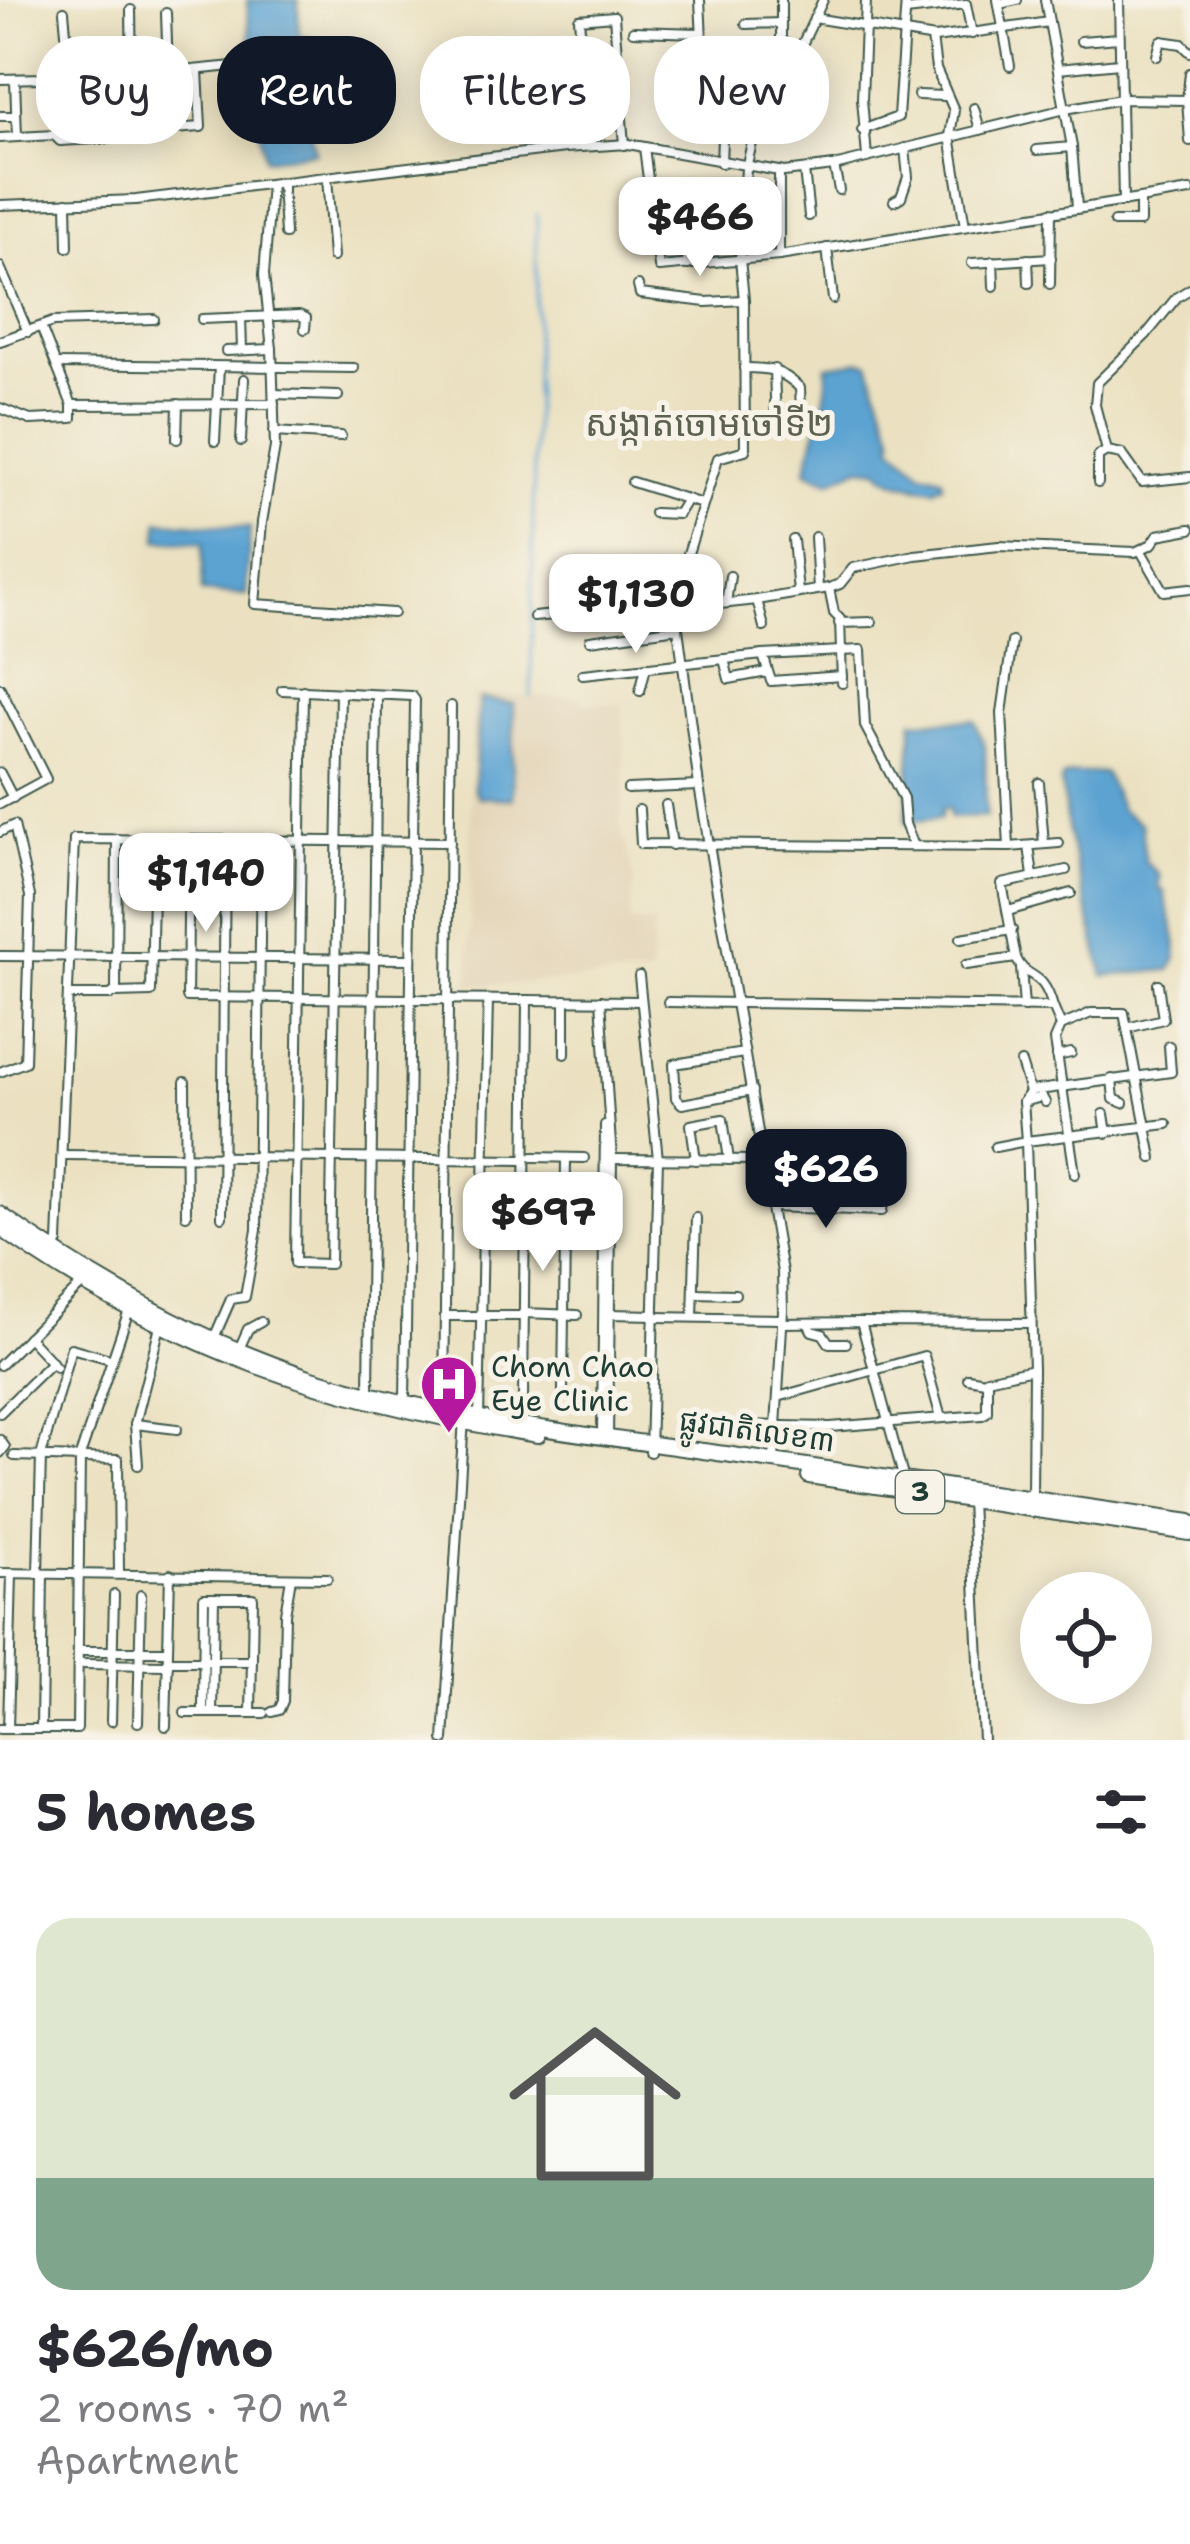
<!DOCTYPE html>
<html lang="en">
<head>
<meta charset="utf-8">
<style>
  body { margin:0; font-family:"Shantell Sans","Noto Sans Khmer",sans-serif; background:#f7f7f7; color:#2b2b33; height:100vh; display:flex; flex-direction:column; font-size:45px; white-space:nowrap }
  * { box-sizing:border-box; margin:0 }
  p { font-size:39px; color:#7c7c81 }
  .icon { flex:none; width:66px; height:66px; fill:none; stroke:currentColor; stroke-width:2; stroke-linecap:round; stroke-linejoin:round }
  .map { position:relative; height:1740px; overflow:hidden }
  .side { display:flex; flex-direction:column; background:#fff; flex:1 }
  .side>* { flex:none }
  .guide { position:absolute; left:36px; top:36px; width:1119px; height:108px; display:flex; gap:24px }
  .controls { position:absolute; left:1020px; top:1572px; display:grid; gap:24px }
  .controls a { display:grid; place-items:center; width:132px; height:132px; border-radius:50%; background:#fff; box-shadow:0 6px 30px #0003; font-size:60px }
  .price { position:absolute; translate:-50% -102px; padding:0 27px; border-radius:24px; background:#fff; color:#222; font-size:39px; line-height:78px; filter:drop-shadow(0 3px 6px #0008) }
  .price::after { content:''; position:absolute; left:50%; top:72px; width:36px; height:27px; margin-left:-18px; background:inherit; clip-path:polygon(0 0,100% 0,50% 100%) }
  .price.on { background:#111827; color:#fff }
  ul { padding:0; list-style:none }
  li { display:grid; align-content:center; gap:24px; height:636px; padding:0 36px }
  li span { display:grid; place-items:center; height:372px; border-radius:36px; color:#555 }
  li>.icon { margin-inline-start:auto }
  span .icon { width:216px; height:216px; fill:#fffc; stroke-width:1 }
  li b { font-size:51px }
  h2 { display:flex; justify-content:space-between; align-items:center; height:144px; padding:0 36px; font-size:51px }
  .tag { padding:0 42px; border-radius:48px; background:#fff; box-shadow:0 6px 30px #0003; font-size:42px; line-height:108px }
  .tag.on { background:#111827; color:#fff }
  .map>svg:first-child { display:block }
  .built { fill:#e2d3b5 }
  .water { fill:#5ba3d2; stroke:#3d7083; stroke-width:3 }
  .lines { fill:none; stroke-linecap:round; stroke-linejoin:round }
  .stream { stroke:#5ba3d2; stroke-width:3 }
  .minor-casing { stroke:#3e5649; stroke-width:12 }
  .highway-casing { stroke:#3e5649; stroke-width:18 }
  .minor { stroke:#fff; stroke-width:8 }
  .highway { stroke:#fff; stroke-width:14 }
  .labels { text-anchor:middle; stroke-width:10; stroke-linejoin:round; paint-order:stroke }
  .shield { fill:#f7f3e8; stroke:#60746a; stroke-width:3 }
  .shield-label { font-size:27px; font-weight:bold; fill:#1f3d34 }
  .poi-label { font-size:30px; fill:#1f3d34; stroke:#f7f3e8; text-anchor:start }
  .street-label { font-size:30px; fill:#1f3d34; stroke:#f7f3e8 }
  .quarter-label { font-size:36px; fill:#5d6250; stroke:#f7f3e8 }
</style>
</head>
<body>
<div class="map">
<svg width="1190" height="1740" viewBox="0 0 1190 1740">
  <rect width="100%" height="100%" fill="#f7f3e8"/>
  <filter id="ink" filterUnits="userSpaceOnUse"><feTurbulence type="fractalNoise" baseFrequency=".00833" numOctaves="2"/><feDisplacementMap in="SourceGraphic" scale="24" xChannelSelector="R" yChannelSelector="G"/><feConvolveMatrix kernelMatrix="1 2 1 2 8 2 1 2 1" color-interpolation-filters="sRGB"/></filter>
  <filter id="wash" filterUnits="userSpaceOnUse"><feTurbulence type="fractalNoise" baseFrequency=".004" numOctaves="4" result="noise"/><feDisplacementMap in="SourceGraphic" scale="48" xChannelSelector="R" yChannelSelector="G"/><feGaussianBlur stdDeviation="2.7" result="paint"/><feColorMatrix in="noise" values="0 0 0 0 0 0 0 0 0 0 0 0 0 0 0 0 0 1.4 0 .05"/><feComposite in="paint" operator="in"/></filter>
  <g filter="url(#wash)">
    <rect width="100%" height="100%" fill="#ebe1c1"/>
    <polygon class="built" points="472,695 581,697 582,703 623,704 624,798 620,823 634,879 629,922 654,924 650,975 469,986"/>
    <g class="water">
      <polygon points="247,0 298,0 299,34 322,43 324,74 335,78 341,109 306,113 315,152 265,159 255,111"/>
      <path d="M860 361 869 363 893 434V446L922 472 942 477 943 484 935 489C915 486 891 485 878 469L861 467 830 481 807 471C812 434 829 403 827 366Z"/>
      <polygon points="159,521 250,528 246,595 202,592 203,543 158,540"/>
      <polygon points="480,699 514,704 512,799 479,797 474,789"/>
      <polygon points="974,720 985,746 986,816 950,818 949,809 943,808 941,818 906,822 913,721"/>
      <path d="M1080 773H1105L1121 810 1141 824 1145 861 1159 875V890L1164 891C1167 916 1187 949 1170 970L1104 976 1068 833 1061 781 1064 776Z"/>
    </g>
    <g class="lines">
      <polyline class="stream" points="531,697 537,214"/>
    </g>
  </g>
  <g filter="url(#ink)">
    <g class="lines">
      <g class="minor-casing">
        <g id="minor">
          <polyline points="700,0 704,79 722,138 721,163"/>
          <polyline points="781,0 781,41 799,51"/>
          <polyline points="866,0 862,99 867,157"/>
          <polyline points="998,0 1010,66"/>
          <polyline points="1045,0 1072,147 1077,207"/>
          <polyline points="1119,0 1123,202"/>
          <polyline points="999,4 1017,0"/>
          <polyline points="131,10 132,76"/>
          <polyline points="64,11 70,77"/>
          <polyline points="906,11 966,4 972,34"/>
          <polyline points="166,13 168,73"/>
          <polyline points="814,18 935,38 1049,22"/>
          <polyline points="746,24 781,23"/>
          <polyline points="633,31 701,33"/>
          <polyline points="932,38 936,69 954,110 950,136 965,226"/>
          <polyline points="1081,41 1119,38"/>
          <polyline points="746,52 774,52"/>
          <polyline points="1157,56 1161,41 1182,44 1190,52"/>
          <polyline points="1058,69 1119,63"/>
          <polyline points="74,77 78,112 155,111"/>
          <polyline points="745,78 761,75 781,41"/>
          <polyline points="0,79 132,76 243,65"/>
          <polyline points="15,79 17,137"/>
          <polyline points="918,95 945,96"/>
          <polyline points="1187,100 1190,73"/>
          <polyline points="974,108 980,130"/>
          <polyline points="763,109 801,121 819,108 823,96 781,79"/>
          <polyline points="78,112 78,139"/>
          <polyline points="115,113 119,133 201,127 198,71"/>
          <polyline points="0,116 15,116"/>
          <polyline points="862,130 898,117 906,0"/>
          <polyline points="0,138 54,135 60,141 113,138 118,132"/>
          <polyline points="591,146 579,19 614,16 624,145"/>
          <polyline points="644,147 659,267 779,256 1190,191"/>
          <polyline points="1037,150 1072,147"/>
          <polyline points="834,166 839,190"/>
          <polyline points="804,170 809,216"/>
          <polyline points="327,177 333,257"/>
          <polyline points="282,183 285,234"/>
          <polyline points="271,184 264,275 272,349 275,447 262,522 255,604 393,613"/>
          <polyline points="680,197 688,265"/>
          <polyline points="894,201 901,197 908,177 905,148"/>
          <polyline points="67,202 68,247"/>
          <polyline points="0,205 136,200 565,148 628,144 784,172 834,166 1065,109 1121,99 1187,100 1190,141"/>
          <polyline points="1114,222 1140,222 1140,199"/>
          <polyline points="827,248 833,299"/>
          <polyline points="779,256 779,171"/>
          <polyline points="1028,259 1029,283"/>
          <polyline points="993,261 994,286"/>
          <polyline points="972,263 1051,258"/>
          <polyline points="0,267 28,332"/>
          <polyline points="1050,284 1051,212"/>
          <polyline points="638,286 640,294 706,302 744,300"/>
          <polyline points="241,318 242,350"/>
          <polyline points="202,319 299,315 306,318 305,329"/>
          <polyline points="41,327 72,405"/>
          <polyline points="0,341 53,322 154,319"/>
          <polyline points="226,351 272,349"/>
          <polyline points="56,364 354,368"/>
          <path d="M744 368C769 368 782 370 800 388L801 411"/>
          <polyline points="774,369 776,425"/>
          <polyline points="274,394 338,396"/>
          <polyline points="0,408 30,420 72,418 72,405 274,404"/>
          <polyline points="274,432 341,436"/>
          <polyline points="177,439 178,404"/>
          <polyline points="215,441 219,367"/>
          <polyline points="241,441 244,379"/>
          <polyline points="1107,451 1095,405 1097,383 1146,335 1177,297 1190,289"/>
          <polyline points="632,482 702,504"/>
          <polyline points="1098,483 1098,456 1107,451 1122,454 1142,482 1190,477"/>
          <polyline points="654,513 678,514 687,499"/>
          <polyline points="815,537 818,589"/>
          <polyline points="793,540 798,592"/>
          <polyline points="1141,551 1164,591 1190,588"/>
          <polyline points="634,580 656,576 680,579"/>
          <polyline points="829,588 834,613 840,619 842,683"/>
          <polyline points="757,600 764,627"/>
          <polyline points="726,603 730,576"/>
          <polyline points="534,617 592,611 609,616 757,600 829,588 840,584 853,568 915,555 999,546 1135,552 1152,544 1158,535 1190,529"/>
          <polyline points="839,623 872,622"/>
          <polyline points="590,640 678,628"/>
          <polyline points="763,655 861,650 865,726 903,798 905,824 914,846"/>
          <polyline points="724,659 729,679 767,672"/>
          <polyline points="583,674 763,655 771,681 842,676"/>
          <polyline points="0,688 46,779 0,804"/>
          <polyline points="282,690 412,696 415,700 405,1401"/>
          <polyline points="303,690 295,1263 330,1264 340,693"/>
          <polyline points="640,691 646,667"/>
          <polyline points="0,773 13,798"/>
          <polyline points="1039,783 1044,844"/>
          <polyline points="628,789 699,786"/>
          <polyline points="666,805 672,845"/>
          <polyline points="639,810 641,844 1009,847 1059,843"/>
          <polyline points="0,832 14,825 30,896 25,1062 0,1072"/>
          <polyline points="189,840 187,997 641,1001"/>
          <polyline points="1029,846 1033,876"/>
          <polyline points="1009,847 1002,713 1012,642"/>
          <polyline points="1008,911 1071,893"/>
          <polyline points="961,938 1012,930"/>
          <polyline points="0,956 411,959"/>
          <polyline points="966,965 1016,958"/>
          <polyline points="1021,968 1024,1007"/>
          <polyline points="639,976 658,1159 650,1452"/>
          <polyline points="115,993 151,992 154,839"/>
          <polyline points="68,995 110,995 116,991 117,839"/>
          <polyline points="601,1000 612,1159 608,1436"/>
          <polyline points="668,1002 1053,1007 1061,1026"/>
          <path d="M1053 1007C1042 967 1027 982 1016 958L1002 884 1066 870"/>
          <polyline points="1127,1028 1163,1019 1158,984"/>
          <polyline points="744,1053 674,1064 676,1098 682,1104 752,1091"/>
          <polyline points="565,1054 565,1000"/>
          <polyline points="1057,1056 1071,1053"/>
          <polyline points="1021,1063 1030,1092"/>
          <polyline points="1112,1079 1114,1099 1123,1103"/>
          <polyline points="185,1082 186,1215"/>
          <polyline points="1023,1102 1042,1097 1045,1102"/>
          <polyline points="1104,1114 1107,1133"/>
          <polyline points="995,1147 1026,1141 1023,1102 1031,1091 1171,1072 1169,1046"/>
          <polyline points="63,1155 525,1160"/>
          <polyline points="533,1157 584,1158"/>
          <polyline points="609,1159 764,1160"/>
          <polyline points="696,1160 691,1125 723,1119 729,1160"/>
          <polyline points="1075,1174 1055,1040 1061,1026 1091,1013 1124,1013 1152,1158"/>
          <polyline points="766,1176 885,1183 882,1211 771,1207"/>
          <polyline points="222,1217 225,840"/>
          <polyline points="53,1250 58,1242 74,839 450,842"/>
          <polyline points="694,1293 735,1294"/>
          <polyline points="523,1313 577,1315"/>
          <polyline points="609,1314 655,1315"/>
          <polyline points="446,1316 524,1316"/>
          <polyline points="655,1317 782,1319"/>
          <polyline points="693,1317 696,1218"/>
          <polyline points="861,1322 1031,1323"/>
          <polyline points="782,1323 861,1322 904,1480"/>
          <polyline points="808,1323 812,1331 823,1334 829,1343 846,1343"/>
          <polyline points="28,1337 56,1367"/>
          <polyline points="214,1338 231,1299 245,1297 257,1230 261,840"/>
          <polyline points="239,1349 248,1329 261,1322"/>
          <polyline points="0,1365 82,1284"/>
          <polyline points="968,1378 985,1381"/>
          <polyline points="563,1391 566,1158"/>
          <polyline points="369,1392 377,695"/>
          <polyline points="778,1397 924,1356 941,1418"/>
          <polyline points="523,1401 527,1000"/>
          <polyline points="444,1409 451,706"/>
          <polyline points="0,1413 52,1362"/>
          <polyline points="479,1419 488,1000"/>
          <polyline points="135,1424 177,1429"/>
          <polyline points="737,1425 830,1427 982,1415 987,1412 987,1379 1033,1369"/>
          <polyline points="602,1435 605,1125"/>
          <polyline points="0,1440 5,1447 0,1453"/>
          <polyline points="14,1456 118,1459 119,1574"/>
          <polyline points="774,1460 783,1310 782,1272 699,786 678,628 680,579 718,458 745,450 744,300 740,259 746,168 758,118 799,51 823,0"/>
          <polyline points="138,1465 135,1424 160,1326"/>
          <polyline points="1032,1498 1033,1369 1026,1141 1167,1124"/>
          <polyline points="971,1501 983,1740"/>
          <polyline points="0,1573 327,1578"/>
          <polyline points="38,1574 41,1456 71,1348 110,1359"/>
          <polyline points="78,1651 168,1651"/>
          <polyline points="168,1661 252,1661"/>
          <polyline points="78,1664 168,1665"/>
          <polyline points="272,1712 279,1710 283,1701 285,1614 291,1578"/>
          <polyline points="185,1713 264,1713"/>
          <polyline points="203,1713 204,1598 253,1598 251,1713"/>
          <polyline points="212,1713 214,1598"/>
          <polyline points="111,1721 114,1595"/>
          <polyline points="138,1722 141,1595"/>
          <polyline points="166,1726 170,1574"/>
          <polyline points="0,1729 77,1729 80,1456 130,1307"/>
          <polyline points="8,1729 12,1574"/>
          <polyline points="41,1729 43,1574"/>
          <polyline points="444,1740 464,1418"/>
        </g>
      </g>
      <g class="highway-casing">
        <g id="highway">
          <path d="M0 1214C97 1283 199 1341 312 1378 447 1420 592 1435 732 1455 885 1477 1037 1500 1190 1522"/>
          <path d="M0 1228C173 1352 330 1402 538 1435"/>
          <polyline points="809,1476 1190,1533"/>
        </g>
      </g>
      <use href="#minor" class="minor"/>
      <use href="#highway" class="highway"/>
    </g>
  </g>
  <defs>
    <g id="hospital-pin" transform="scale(3)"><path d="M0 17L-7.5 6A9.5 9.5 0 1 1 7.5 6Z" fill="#b5179e" stroke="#f7f3e8"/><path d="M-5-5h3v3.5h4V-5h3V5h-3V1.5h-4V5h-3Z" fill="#fff"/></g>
  </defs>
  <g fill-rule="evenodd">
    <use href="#hospital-pin" x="449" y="1384"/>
  </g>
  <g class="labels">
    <rect class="shield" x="896" y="1471" width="48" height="42" rx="9"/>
    <g class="shield-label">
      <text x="920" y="1501">3</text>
    </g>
    <g class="poi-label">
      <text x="491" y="1377">Chom Chao<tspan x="491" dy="34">Eye Clinic</tspan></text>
    </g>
    <g class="street-label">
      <text transform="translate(757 1431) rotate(8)" y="10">ផ្លូវជាតិលេខ៣</text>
    </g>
    <g class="quarter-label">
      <text x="709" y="436">សង្កាត់ចោមចៅទី២</text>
    </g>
  </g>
</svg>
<div class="controls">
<a><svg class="icon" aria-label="locate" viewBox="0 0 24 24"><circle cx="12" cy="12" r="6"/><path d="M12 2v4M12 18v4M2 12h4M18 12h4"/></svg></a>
</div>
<b class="price" style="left:700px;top:279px">$466</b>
<b class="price" style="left:636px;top:656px">$1,130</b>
<b class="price" style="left:206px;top:935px">$1,140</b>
<b class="price on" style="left:826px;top:1231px">$626</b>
<b class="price" style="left:543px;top:1274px">$697</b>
<div class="guide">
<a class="tag">Buy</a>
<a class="tag on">Rent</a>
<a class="tag">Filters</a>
<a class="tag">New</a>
</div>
</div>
<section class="side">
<h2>5 homes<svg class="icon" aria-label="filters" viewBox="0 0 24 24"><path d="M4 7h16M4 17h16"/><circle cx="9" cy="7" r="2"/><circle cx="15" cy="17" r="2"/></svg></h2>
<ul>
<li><span style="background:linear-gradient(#dfe7d0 70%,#7fa58c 0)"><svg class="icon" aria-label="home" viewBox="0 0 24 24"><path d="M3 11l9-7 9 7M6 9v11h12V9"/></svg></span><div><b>$626/mo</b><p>2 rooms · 70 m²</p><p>Apartment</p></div></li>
</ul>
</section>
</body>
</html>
